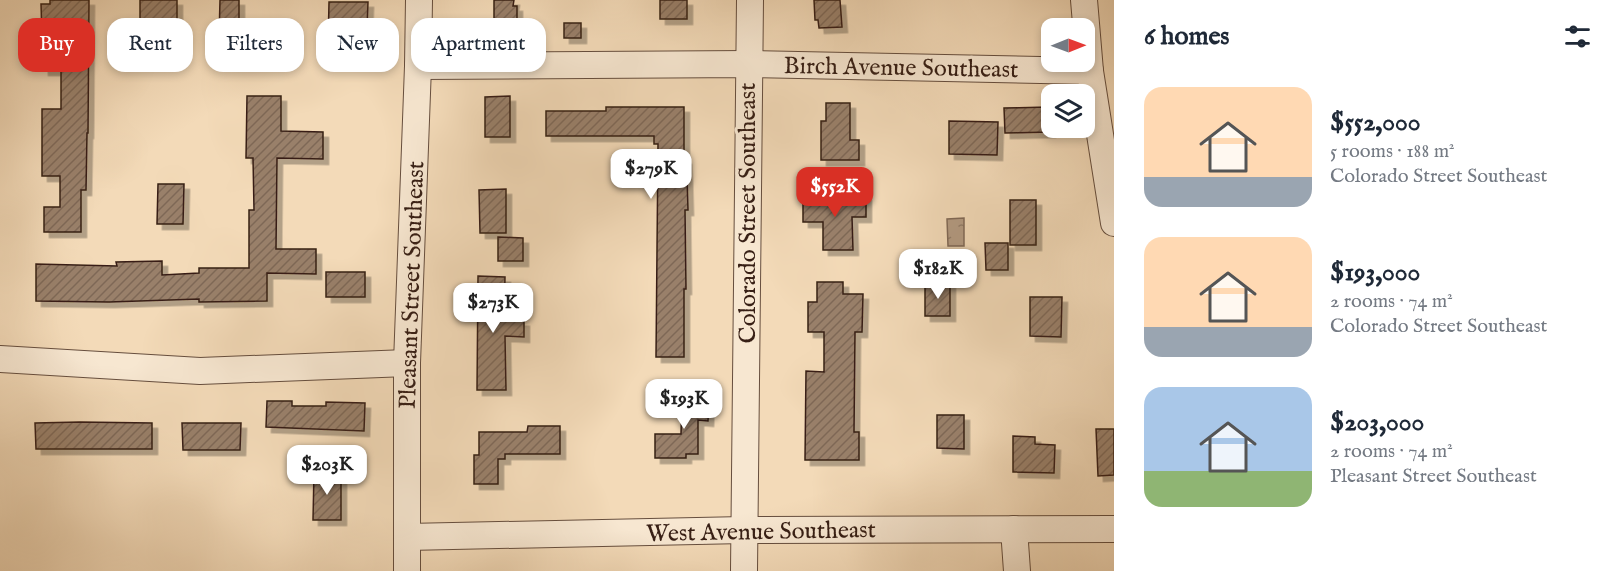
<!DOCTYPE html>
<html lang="en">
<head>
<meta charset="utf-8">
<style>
  body { margin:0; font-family:"IM FELL English",serif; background:#f6f6f7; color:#1f2937; height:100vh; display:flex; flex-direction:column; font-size:22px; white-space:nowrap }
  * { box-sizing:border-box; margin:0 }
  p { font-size:20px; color:#747a83 }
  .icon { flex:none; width:33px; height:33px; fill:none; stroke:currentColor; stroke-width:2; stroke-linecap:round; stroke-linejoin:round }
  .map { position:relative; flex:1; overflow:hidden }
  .side { display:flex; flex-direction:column; background:#fff; width:510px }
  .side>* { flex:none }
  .top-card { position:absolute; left:18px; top:18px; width:570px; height:54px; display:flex; gap:12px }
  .needle { width:39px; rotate:89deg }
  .fabs { position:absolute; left:1041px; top:18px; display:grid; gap:12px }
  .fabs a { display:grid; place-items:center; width:54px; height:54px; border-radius:12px; background:#fff; box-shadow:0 3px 9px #0003; font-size:30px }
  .price { position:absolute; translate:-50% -51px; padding:0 14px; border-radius:12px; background:#fff; color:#222; font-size:20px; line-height:39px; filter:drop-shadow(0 2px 3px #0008) }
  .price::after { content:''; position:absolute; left:50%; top:36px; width:18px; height:14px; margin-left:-9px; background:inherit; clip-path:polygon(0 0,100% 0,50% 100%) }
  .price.selected { background:#d93025; color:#fff }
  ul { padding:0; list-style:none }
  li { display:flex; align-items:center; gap:18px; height:150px; padding:0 30px }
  li span { display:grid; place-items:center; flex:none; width:168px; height:120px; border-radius:18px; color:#555 }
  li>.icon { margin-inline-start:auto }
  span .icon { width:72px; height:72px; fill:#fffc; stroke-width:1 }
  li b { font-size:26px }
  h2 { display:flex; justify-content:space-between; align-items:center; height:72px; padding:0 30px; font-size:26px }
  .pill { padding:0 21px; border-radius:18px; background:#fff; box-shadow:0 3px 9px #0003; font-size:21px; line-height:54px }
  .pill.selected { background:#d93025; color:#fff }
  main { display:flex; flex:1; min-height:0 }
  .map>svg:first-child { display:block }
  .water { fill:url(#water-ripples); stroke:#816956; stroke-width:1.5 }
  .building { fill:url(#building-hatch); stroke:#371f15; stroke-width:1.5; filter:url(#shadow) }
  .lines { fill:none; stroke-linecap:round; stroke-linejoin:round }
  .minor-casing { stroke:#664e3e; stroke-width:28 }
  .minor { stroke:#f7e7d1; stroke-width:26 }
  .labels { text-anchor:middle; stroke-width:6; stroke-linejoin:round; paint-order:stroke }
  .street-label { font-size:24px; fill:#371f15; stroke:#f7e7d1 }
</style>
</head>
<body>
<main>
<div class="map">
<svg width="1114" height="571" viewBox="0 0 1114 571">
  <defs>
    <pattern id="water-ripples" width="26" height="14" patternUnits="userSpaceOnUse" patternTransform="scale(1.5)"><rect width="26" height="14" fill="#b39a81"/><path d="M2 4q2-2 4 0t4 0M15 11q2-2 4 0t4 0" fill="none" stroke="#927d68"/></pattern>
    <pattern id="building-hatch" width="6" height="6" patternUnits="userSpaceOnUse" patternTransform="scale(1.5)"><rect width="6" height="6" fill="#99806a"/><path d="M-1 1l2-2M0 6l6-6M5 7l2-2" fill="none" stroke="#7e6856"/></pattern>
    <filter id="shadow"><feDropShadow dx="5.5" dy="5.5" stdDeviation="0" flood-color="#0004"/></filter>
  </defs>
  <rect width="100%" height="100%" fill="#f3dab8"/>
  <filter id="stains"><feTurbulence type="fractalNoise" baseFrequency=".00333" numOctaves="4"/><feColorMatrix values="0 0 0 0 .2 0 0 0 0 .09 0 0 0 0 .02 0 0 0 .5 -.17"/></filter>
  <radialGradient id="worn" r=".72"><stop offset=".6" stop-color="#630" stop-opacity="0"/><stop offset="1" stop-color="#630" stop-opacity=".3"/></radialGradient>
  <polygon class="water" points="964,218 964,246 948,246 947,219"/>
  <g class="building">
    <polygon points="50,0 89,0 88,133 87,133 86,190 81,190 81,232 44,232 44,207 60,207 60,176 42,176 42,109 61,109 61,70 43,70 41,4 50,4"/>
    <rect x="140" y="0" width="37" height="41"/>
    <polygon points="220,0 239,0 239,38 219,38"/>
    <polygon points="494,0 514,0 513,6 517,6 517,23 494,22"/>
    <rect x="660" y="0" width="27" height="19"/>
    <polygon points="814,0 840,0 842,27 819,28 818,20 815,20"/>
    <polygon points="329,2 368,2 367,28 353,28 353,49 328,49"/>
    <rect x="564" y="23" width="17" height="15"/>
    <polygon points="247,96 281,96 281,131 323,132 323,159 277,158 276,249 316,249 316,274 267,273 267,301 199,302 199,299 109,302 36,301 36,264 117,266 116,262 162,261 162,275 199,273 199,268 249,268 249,210 254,210 253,158 246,158"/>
    <polygon points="510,96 510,137 485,137 485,97"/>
    <polygon points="826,103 850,103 850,140 859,140 859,160 821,160 821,121 826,121"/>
    <polygon points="606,107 684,107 684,159 686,159 687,177 688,210 685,210 686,289 684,289 684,357 656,357 658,144 654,144 654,136 546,136 546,111 606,111"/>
    <polygon points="1048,107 1050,132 1005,133 1004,108"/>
    <polygon points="949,121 998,122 997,155 949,154"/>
    <polygon points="158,184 184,184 183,224 157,224"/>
    <polygon points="506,189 506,233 480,233 479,190"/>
    <polygon points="866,195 866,217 852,217 853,250 823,250 823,222 803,222 803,196"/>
    <rect x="1010" y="200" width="26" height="45"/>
    <polygon points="498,237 523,238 523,261 498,261"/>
    <polygon points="985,243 1008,243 1008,270 986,270"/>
    <rect x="326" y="272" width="39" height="25"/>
    <polygon points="478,276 505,277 504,320 524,321 524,337 505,336 506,390 477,390"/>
    <polygon points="817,282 843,282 843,294 863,294 862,332 855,332 854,432 859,432 859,460 805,460 806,371 824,372 824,332 808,332 808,302 817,302"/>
    <rect x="925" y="283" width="25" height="33"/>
    <polygon points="1030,297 1062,297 1061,337 1030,336"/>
    <polygon points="682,396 709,396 708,421 698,420 698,454 686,454 686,458 655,458 655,434 681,434"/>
    <polygon points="267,401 292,401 292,406 326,406 326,402 365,403 364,431 266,427"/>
    <polygon points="937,415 964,415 964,449 937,448"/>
    <polygon points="80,422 152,423 152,449 36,449 35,423"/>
    <polygon points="182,423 241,423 240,450 183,450"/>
    <polygon points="528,426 560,426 560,454 505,454 505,459 498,459 498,484 474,484 474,455 479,455 479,432 527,432"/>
    <polygon points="1096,429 1114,429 1114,475 1098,476"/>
    <polygon points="1013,436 1035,437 1035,444 1055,445 1054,473 1013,472"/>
    <polygon points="314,472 341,472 341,520 313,520"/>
  </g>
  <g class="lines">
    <g class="minor-casing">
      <g id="minor">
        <polyline points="1084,0 1090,71 1114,223"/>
        <polyline points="418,66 748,64 1090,71"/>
        <polyline points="0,359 200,371 407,363"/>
        <polyline points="1014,529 1017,571"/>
        <polyline points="407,537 744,530 1114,529"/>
        <polyline points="407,571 407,363 418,66 419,0"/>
        <polyline points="744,571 750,0"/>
      </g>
    </g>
    <use href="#minor" class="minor"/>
  </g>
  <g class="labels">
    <g class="street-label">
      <text transform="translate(901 67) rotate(1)" y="8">Birch Avenue Southeast</text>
      <text transform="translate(747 213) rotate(-90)" y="8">Colorado Street Southeast</text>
      <text transform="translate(411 285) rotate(-88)" y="8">Pleasant Street Southeast</text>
      <text transform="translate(761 531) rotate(-1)" y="8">West Avenue Southeast</text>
    </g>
  </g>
  <rect width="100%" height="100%" filter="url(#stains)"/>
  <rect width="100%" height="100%" fill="url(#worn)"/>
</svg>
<div class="fabs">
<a><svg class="needle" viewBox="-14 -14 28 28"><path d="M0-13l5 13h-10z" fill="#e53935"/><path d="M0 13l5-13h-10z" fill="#747a83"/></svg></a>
<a><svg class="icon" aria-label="layers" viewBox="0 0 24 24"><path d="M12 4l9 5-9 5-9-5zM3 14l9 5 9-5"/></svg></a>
</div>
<b class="price" style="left:651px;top:200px">$279K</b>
<b class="price selected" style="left:835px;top:218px">$552K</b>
<b class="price" style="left:938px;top:300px">$182K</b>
<b class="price" style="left:493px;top:334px">$273K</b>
<b class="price" style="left:684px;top:430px">$193K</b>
<b class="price" style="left:327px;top:496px">$203K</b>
<div class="top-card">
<a class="pill selected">Buy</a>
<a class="pill">Rent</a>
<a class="pill">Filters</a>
<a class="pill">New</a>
<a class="pill">Apartment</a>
</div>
</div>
<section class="side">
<h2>6 homes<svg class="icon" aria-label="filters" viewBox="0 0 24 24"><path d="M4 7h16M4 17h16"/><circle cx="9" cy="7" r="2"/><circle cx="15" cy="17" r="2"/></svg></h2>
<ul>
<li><span style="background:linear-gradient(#ffd9b3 75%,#9aa5b1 0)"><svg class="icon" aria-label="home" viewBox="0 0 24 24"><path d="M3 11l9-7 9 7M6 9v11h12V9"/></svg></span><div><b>$552,000</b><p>5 rooms · 188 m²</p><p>Colorado Street Southeast</p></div></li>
<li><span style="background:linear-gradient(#ffd9b3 75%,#9aa5b1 0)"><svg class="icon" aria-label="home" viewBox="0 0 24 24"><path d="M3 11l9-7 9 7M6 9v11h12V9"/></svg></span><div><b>$193,000</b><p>2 rooms · 74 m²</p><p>Colorado Street Southeast</p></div></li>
<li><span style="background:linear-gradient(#a9c7e8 70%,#8fb573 0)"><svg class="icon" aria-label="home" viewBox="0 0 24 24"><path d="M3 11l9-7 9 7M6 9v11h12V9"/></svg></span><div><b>$203,000</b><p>2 rooms · 74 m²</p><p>Pleasant Street Southeast</p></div></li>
</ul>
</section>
</main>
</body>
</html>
